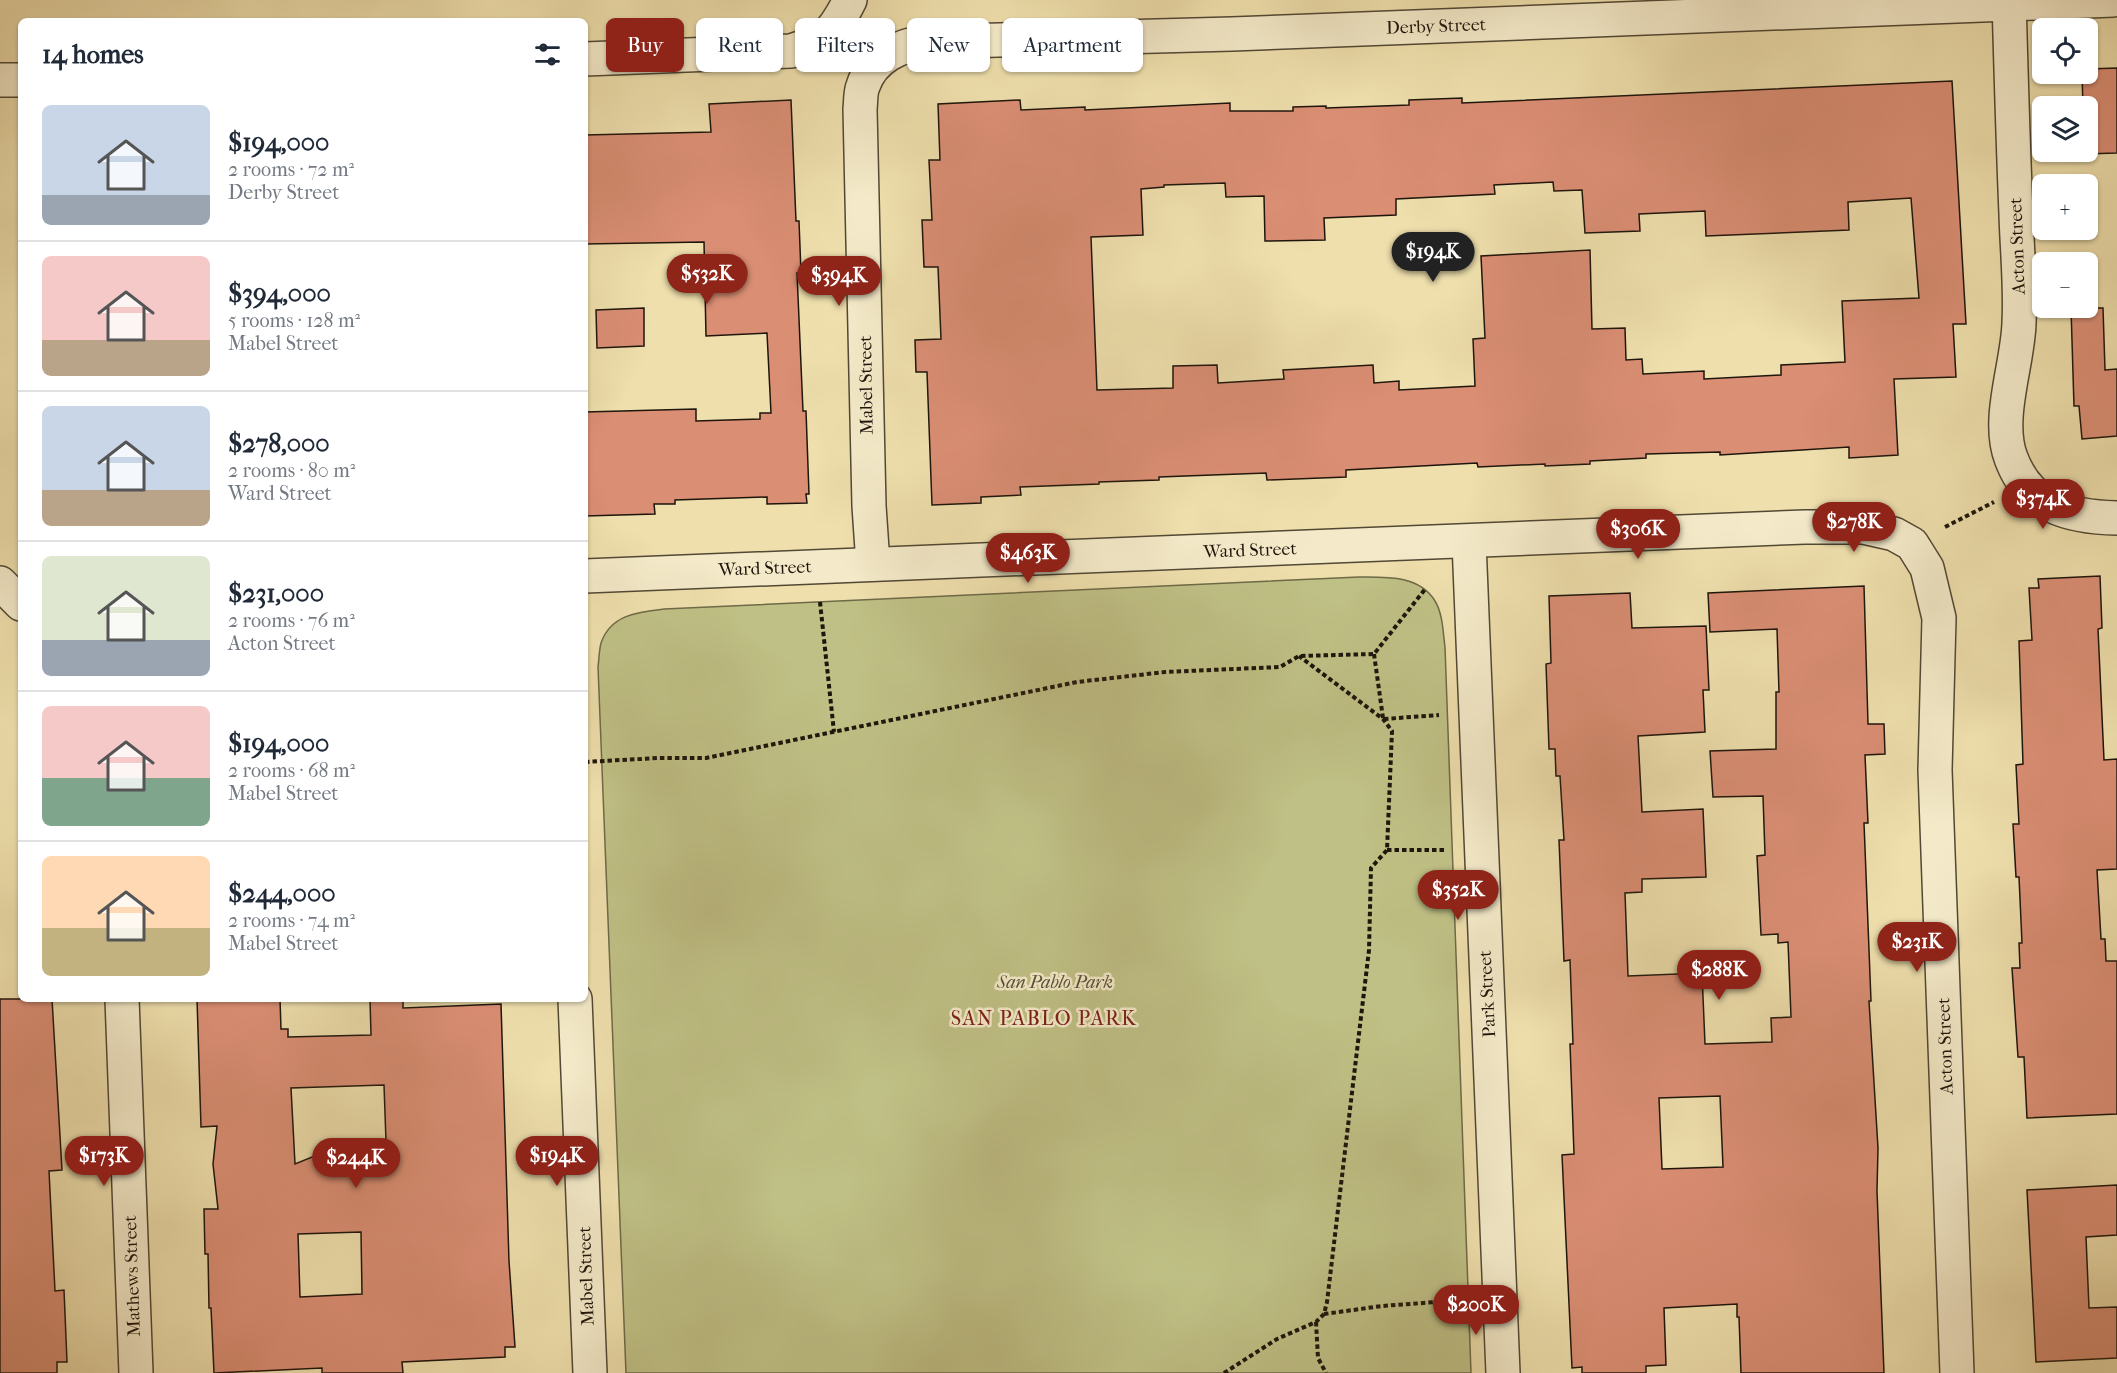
<!DOCTYPE html>
<html lang="en">
<head>
<meta charset="utf-8">
<style>
  body { margin:0; font-family:"IM FELL French Canon",serif; background:#f2f2f3; color:#1f2937; height:100vh; display:flex; flex-direction:column; font-size:22px; white-space:nowrap }
  * { box-sizing:border-box; margin:0 }
  p { font-size:20px; color:#747a83 }
  .icon { flex:none; width:33px; height:33px; fill:none; stroke:currentColor; stroke-width:2; stroke-linecap:round; stroke-linejoin:round }
  .map { position:relative; flex:1; overflow:hidden }
  .panel { position:absolute; left:18px; top:18px; width:570px; height:984px; display:flex; flex-direction:column; background:#fff; border-radius:9px; box-shadow:0 2px 4px #0004 }
  .panel>* { flex:none }
  .guide { position:absolute; left:606px; top:18px; width:570px; height:54px; display:flex; gap:12px }
  .fabs { position:absolute; left:2032px; top:18px; display:grid; gap:12px }
  .fabs a { display:grid; place-items:center; width:66px; height:66px; border-radius:9px; background:#fff; box-shadow:0 2px 4px #0004; font-size:30px }
  .price { position:absolute; translate:-50% -51px; padding:0 14px; border-radius:21px; background:#8f2418; color:#fff; font-size:20px; line-height:39px; filter:drop-shadow(0 2px 3px #0008) }
  .price::after { content:''; position:absolute; left:50%; top:36px; width:18px; height:14px; margin-left:-9px; background:inherit; clip-path:polygon(0 0,100% 0,50% 100%) }
  .price.selected { background:#222; color:#fff }
  ul { padding:0; list-style:none }
  li { display:flex; align-items:center; gap:18px; height:150px; padding:0 24px }
  li+li { border-top:2px solid #e0e1e3 }
  li span { display:grid; place-items:center; flex:none; width:168px; height:120px; border-radius:9px; color:#555 }
  li>.icon { margin-inline-start:auto }
  span .icon { width:72px; height:72px; fill:#fffc; stroke-width:1 }
  li b { font-size:26px }
  h2 { display:flex; justify-content:space-between; align-items:center; height:72px; padding:0 24px; font-size:26px }
  .tag { padding:0 21px; border-radius:9px; background:#fff; box-shadow:0 2px 4px #0004; font-size:21px; line-height:54px }
  .tag.selected { background:#8f2418; color:#fff }
  .map>svg:first-child { display:block }
  .green { fill:#bfc085; stroke:#6e6a48; stroke-width:1.5 }
  .building { fill:#da8e74; stroke:#1e150c; stroke-width:1.5; fill-rule:evenodd }
  .lines { fill:none; stroke-linecap:round; stroke-linejoin:round }
  .minor-casing { stroke:#524834; stroke-width:36 }
  .path { stroke:#1e150c; stroke-width:4; stroke-dasharray:4.5 3; stroke-linecap:butt }
  .minor { stroke:#f4eac9; stroke-width:33 }
  .labels { text-anchor:middle; stroke-width:5; stroke-linejoin:round; paint-order:stroke }
  .street-label { font-size:18px; fill:#1e150c; stroke:#f4eac9 }
  .park-label { font-size:18px; font-style:italic; fill:#565136; stroke:#f4eac9 }
  .neighbourhood-label { font-size:20px; letter-spacing:1.5px; fill:#7a1f14; stroke:#f4eac9 }
</style>
</head>
<body>
<div class="map">
<svg width="2117" height="1373" viewBox="0 0 2117 1373">
  <rect width="100%" height="100%" fill="#eedfac"/>
  <filter id="stains"><feTurbulence type="fractalNoise" baseFrequency=".00333" numOctaves="4"/><feColorMatrix values="0 0 0 0 .2 0 0 0 0 .09 0 0 0 0 .02 0 0 0 .5 -.17"/></filter>
  <radialGradient id="worn" r=".72"><stop offset=".6" stop-color="#630" stop-opacity="0"/><stop offset="1" stop-color="#630" stop-opacity=".3"/></radialGradient>
  <path class="green" d="M1359 577C1386 577 1419 575 1435 601 1443 614 1443 633 1445 647L1471 1373H626L598 667C599 660 599 651 601 643 611 614 639 612 664 609Z"/>
  <g class="building">
    <polygon points="2117,68 2117,153 2085,154 2085,152 2088,152 2088,106 2083,106 2082,74 2088,74 2088,69"/>
    <path d="M1952 81 1966 324H1953L1956 377 1894 379 1898 455 1849 458V447L1720 455V452L1646 454V458L1590 461V464L1545 466V464L1478 467 1477 463 1346 470V477L1267 480 1266 473 1159 477V480L1099 482V484L1020 487 1021 495 981 497V503L932 505 927 372H916L915 340 941 339 938 267H924L922 220H932L929 160H940L938 104 1020 100 1021 110 1085 107V110L1230 103V111H1293V107L1326 106V108L1409 105V100L1462 98V103ZM1553 182 1554 191 1582 190 1585 233 1640 231 1639 214 1705 211 1706 236 1849 230 1848 202 1911 198 1919 298 1842 301 1845 362 1781 365V375L1704 379V371L1643 374 1642 359 1626 360 1625 328 1592 329 1590 250 1481 256 1485 338 1473 339 1475 386 1399 390V381L1374 383 1373 365 1283 370 1284 379 1218 383 1217 365 1173 366V388L1097 390 1091 237 1143 235 1141 189 1164 187V185L1225 183 1226 197 1264 196 1265 241 1325 240 1324 218 1396 215V199L1495 194 1494 185Z"/>
    <polygon points="791,100 796,221 799,221 801,273 797,273 803,411 806,411 809,494 806,494 807,503 767,504 767,497 675,500 675,504 654,504 655,514 585,516 585,412 696,409 696,421 760,419 760,413 771,413 767,333 706,336 704,242 585,244 585,135 711,132 709,104"/>
    <polygon points="644,308 644,346 597,348 596,310"/>
    <polygon points="2071,308 2103,308 2105,370 2117,369 2117,436 2082,439 2079,406 2074,406"/>
    <polygon points="2100,576 2102,628 2098,629 2104,760 2117,759 2117,869 2097,870 2101,939 2105,939 2106,961 2117,961 2117,1114 2027,1118 2024,1057 2018,1057 2012,968 2020,968 2019,943 2022,943 2019,877 2016,877 2013,824 2019,824 2016,765 2023,764 2019,641 2032,640 2029,588 2039,588 2038,579"/>
    <path d="M1864 586 1868 724H1884L1885 754 1865 755 1868 823H1864L1871 1001H1869L1878 1148 1877 1191 1884 1373H1741L1739 1317H1737V1304L1664 1308 1666 1365 1646 1366V1373H1582V1367L1572 1368 1562 1155 1574 1154 1570 1044H1573L1570 960 1564 961 1559 840H1564L1560 776H1556L1555 749H1549L1546 664 1551 663 1549 596 1630 593 1632 628 1706 626 1709 690H1703L1705 732 1638 736 1642 812 1703 809 1706 877 1642 879V892L1625 893 1628 976 1702 973 1705 1044 1772 1042 1771 1018 1791 1017 1788 942 1778 943V934L1761 935 1757 856 1765 855 1763 796 1713 797 1710 751 1776 749V692H1779L1777 629 1710 632 1708 593ZM1720 1096 1723 1167 1662 1169 1659 1098Z"/>
    <polygon points="0,999 52,999 62,1170 49,1171 55,1291 64,1290 67,1362 57,1362 57,1373 0,1373"/>
    <path d="M197 999H280L281 1029H288V1037L371 1035 370 999H403V1008L501 1004 509 1261 515 1347H505V1357L402 1362 403 1373H322V1368L214 1373 211 1308H209L208 1254H205L204 1209H218L213 1164 217 1126 201 1127ZM384 1085 387 1170 332 1149 295 1164 291 1088ZM361 1232 362 1294 300 1297 298 1234Z"/>
    <polygon points="2117,1185 2117,1235 2086,1237 2089,1308 2117,1307 2117,1358 2036,1362 2027,1190"/>
  </g>
  <g class="lines">
    <g class="minor-casing">
      <g id="minor">
        <path d="M2009 0C2011 71 2013 143 2016 214 2017 250 2021 287 2019 323 2018 364 1996 419 2011 458 2029 507 2069 517 2117 518"/>
        <path d="M585 59 791 51C827 40 833 33 850 0"/>
        <polyline points="0,80 21,80"/>
        <polyline points="1469,542 1503,1373"/>
        <path d="M873 564 869 506 860 109C861 102 860 93 863 86 872 58 900 45 926 42L1232 34 2113 0"/>
        <polyline points="585,576 1805,527 1863,527 1894,534 1912,544 1927,568 1939,618 1935,770 1957,1373"/>
        <polyline points="0,583 21,604"/>
        <polyline points="122,999 136,1373"/>
        <polyline points="575,999 590,1373"/>
      </g>
    </g>
    <g class="path">
      <polyline points="1945,527 1994,502"/>
      <polyline points="820,602 834,732"/>
      <polyline points="1374,654 1383,718"/>
      <polyline points="1384,719 1439,715"/>
      <polyline points="585,762 658,758 706,758 1077,682 1165,672 1280,667 1299,656 1374,654 1426,588"/>
      <polyline points="1387,850 1447,850"/>
      <polyline points="1324,1314 1382,1306 1464,1300"/>
      <polyline points="1316,1322 1318,1358 1326,1373"/>
      <polyline points="1224,1373 1277,1339 1316,1322 1324,1314 1327,1302 1369,950 1371,868 1387,850 1392,731 1383,719 1299,656"/>
    </g>
    <use href="#minor" class="minor"/>
  </g>
  <g class="labels">
    <g class="street-label">
      <text transform="translate(1436 26) rotate(-2)" y="6">Derby Street</text>
      <text transform="translate(2017 246) rotate(-92)" y="6">Acton Street</text>
      <text transform="translate(866 385) rotate(-91)" y="6">Mabel Street</text>
      <text transform="translate(1250 550) rotate(-2)" y="6">Ward Street</text>
      <text transform="translate(765 568) rotate(-2)" y="6">Ward Street</text>
      <text transform="translate(1487 994) rotate(-93)" y="6">Park Street</text>
      <text transform="translate(1945 1046) rotate(-92)" y="6">Acton Street</text>
      <text transform="translate(132 1276) rotate(-92)" y="6">Mathews Street</text>
      <text transform="translate(586 1276) rotate(-92)" y="6">Mabel Street</text>
    </g>
    <g class="park-label">
      <text x="1055" y="988">San Pablo Park</text>
    </g>
    <g class="neighbourhood-label">
      <text x="1044" y="1025">SAN PABLO PARK</text>
    </g>
  </g>
  <rect width="100%" height="100%" filter="url(#stains)"/>
  <rect width="100%" height="100%" fill="url(#worn)"/>
</svg>
<div class="fabs">
<a><svg class="icon" aria-label="locate" viewBox="0 0 24 24"><circle cx="12" cy="12" r="6"/><path d="M12 2v4M12 18v4M2 12h4M18 12h4"/></svg></a>
<a><svg class="icon" aria-label="layers" viewBox="0 0 24 24"><path d="M12 4l9 5-9 5-9-5zM3 14l9 5 9-5"/></svg></a>
<a>+</a>
<a>−</a>
</div>
<b class="price selected" style="left:1433px;top:283px">$194K</b>
<b class="price" style="left:707px;top:305px">$532K</b>
<b class="price" style="left:839px;top:307px">$394K</b>
<b class="price" style="left:2043px;top:530px">$374K</b>
<b class="price" style="left:1854px;top:553px">$278K</b>
<b class="price" style="left:1638px;top:560px">$306K</b>
<b class="price" style="left:1028px;top:584px">$463K</b>
<b class="price" style="left:1458px;top:921px">$352K</b>
<b class="price" style="left:1917px;top:973px">$231K</b>
<b class="price" style="left:1719px;top:1001px">$288K</b>
<b class="price" style="left:104px;top:1187px">$173K</b>
<b class="price" style="left:557px;top:1187px">$194K</b>
<b class="price" style="left:356px;top:1189px">$244K</b>
<b class="price" style="left:1476px;top:1336px">$200K</b>
<div class="guide">
<a class="tag selected">Buy</a>
<a class="tag">Rent</a>
<a class="tag">Filters</a>
<a class="tag">New</a>
<a class="tag">Apartment</a>
</div>
<section class="panel">
<h2>14 homes<svg class="icon" aria-label="filters" viewBox="0 0 24 24"><path d="M4 7h16M4 17h16"/><circle cx="9" cy="7" r="2"/><circle cx="15" cy="17" r="2"/></svg></h2>
<ul>
<li><span style="background:linear-gradient(#c9d6e8 75%,#9aa5b1 0)"><svg class="icon" aria-label="home" viewBox="0 0 24 24"><path d="M3 11l9-7 9 7M6 9v11h12V9"/></svg></span><div><b>$194,000</b><p>2 rooms · 72 m²</p><p>Derby Street</p></div></li>
<li><span style="background:linear-gradient(#f6c9c9 70%,#b9a48a 0)"><svg class="icon" aria-label="home" viewBox="0 0 24 24"><path d="M3 11l9-7 9 7M6 9v11h12V9"/></svg></span><div><b>$394,000</b><p>5 rooms · 128 m²</p><p>Mabel Street</p></div></li>
<li><span style="background:linear-gradient(#c9d6e8 70%,#b9a48a 0)"><svg class="icon" aria-label="home" viewBox="0 0 24 24"><path d="M3 11l9-7 9 7M6 9v11h12V9"/></svg></span><div><b>$278,000</b><p>2 rooms · 80 m²</p><p>Ward Street</p></div></li>
<li><span style="background:linear-gradient(#dfe7d0 70%,#9aa5b1 0)"><svg class="icon" aria-label="home" viewBox="0 0 24 24"><path d="M3 11l9-7 9 7M6 9v11h12V9"/></svg></span><div><b>$231,000</b><p>2 rooms · 76 m²</p><p>Acton Street</p></div></li>
<li><span style="background:linear-gradient(#f6c9c9 60%,#7fa58c 0)"><svg class="icon" aria-label="home" viewBox="0 0 24 24"><path d="M3 11l9-7 9 7M6 9v11h12V9"/></svg></span><div><b>$194,000</b><p>2 rooms · 68 m²</p><p>Mabel Street</p></div></li>
<li><span style="background:linear-gradient(#ffd9b3 60%,#c2b280 0)"><svg class="icon" aria-label="home" viewBox="0 0 24 24"><path d="M3 11l9-7 9 7M6 9v11h12V9"/></svg></span><div><b>$244,000</b><p>2 rooms · 74 m²</p><p>Mabel Street</p></div></li>
</ul>
</section>
</div>
</body>
</html>
